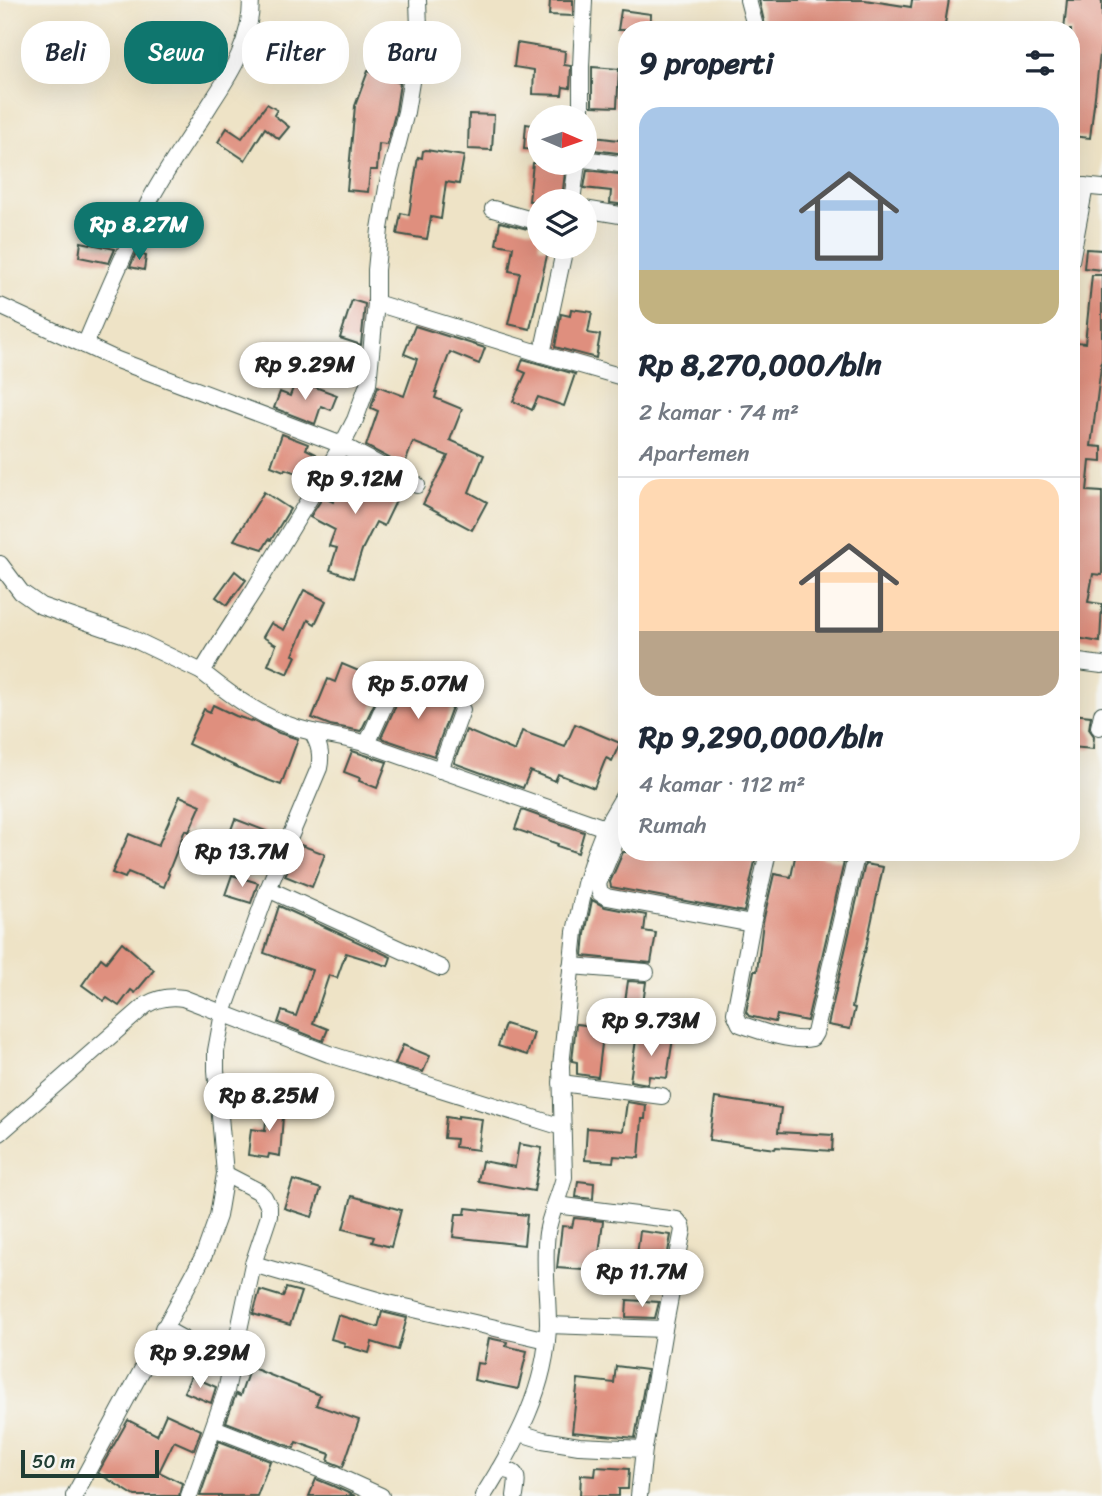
<!DOCTYPE html>
<html lang="id">
<head>
<meta charset="utf-8">
<style>
  body { margin:0; font-family:Sriracha,sans-serif; background:#f6f6f7; color:#1f2937; height:100vh; display:flex; flex-direction:column; font-size:26px; white-space:nowrap }
  * { box-sizing:border-box; margin:0 }
  p { font-size:23px; color:#747a83 }
  .icon { flex:none; width:38px; height:38px; fill:none; stroke:currentColor; stroke-width:2; stroke-linecap:round; stroke-linejoin:round }
  .map { position:relative; flex:1; overflow:hidden }
  .details { position:absolute; left:618px; top:21px; width:462px; height:840px; display:flex; flex-direction:column; background:#fff; border-radius:28px; box-shadow:0 7px 28px #0002 }
  .details>* { flex:none }
  .guide { position:absolute; left:21px; top:21px; width:492px; height:63px; display:flex; gap:14px }
  .needle { width:46px; rotate:92deg }
  .controls { position:absolute; left:527px; top:105px; display:grid; gap:14px }
  .controls a { display:grid; place-items:center; width:70px; height:70px; border-radius:50%; background:#fff; box-shadow:0 7px 28px #0002; font-size:35px }
  .scale { position:absolute; left:21px; bottom:18px; width:138px; box-sizing:border-box; padding-left:7px; border:4px solid #1f3d34; border-top:0; font-size:19px; line-height:24px; white-space:nowrap; color:#1f3d34; -webkit-text-stroke:5px #f6f6f2; paint-order:stroke }
  .price { position:absolute; translate:-50% -60px; padding:0 16px; border-radius:24px; background:#fff; color:#222; font-size:23px; line-height:46px; filter:drop-shadow(0 2px 4px #0008) }
  .price::after { content:''; position:absolute; left:50%; top:42px; width:21px; height:16px; margin-left:-10px; background:inherit; clip-path:polygon(0 0,100% 0,50% 100%) }
  .price.on { background:#0f766e; color:#fff }
  ul { padding:0; list-style:none }
  li { display:grid; align-content:center; gap:14px; height:371px; padding:0 21px }
  li+li { border-top:2px solid #e0e1e3 }
  li span { display:grid; place-items:center; height:217px; border-radius:21px; color:#555 }
  li>.icon { margin-inline-start:auto }
  span .icon { width:126px; height:126px; fill:#fffc; stroke-width:1 }
  li b { font-size:30px }
  h2 { display:flex; justify-content:space-between; align-items:center; height:84px; padding:0 21px; font-size:30px }
  .chip { padding:0 24px; border-radius:28px; background:#fff; box-shadow:0 7px 28px #0002; font-size:24px; line-height:63px }
  .chip.on { background:#0f766e; color:#fff }
  .map>svg:first-child { display:block }
  .building { fill:#df8f7e }
  .lines { fill:none; stroke-linecap:round; stroke-linejoin:round }
  .street-casing { stroke:#3e564a; stroke-width:18 }
  .street { stroke:#fff; stroke-width:16 }
</style>
</head>
<body>
<div class="map">
<svg width="1102" height="1496" viewBox="0 0 1102 1496">
  <rect width="100%" height="100%" fill="#f6f6f2"/>
  <filter id="ink" filterUnits="userSpaceOnUse"><feTurbulence type="fractalNoise" baseFrequency=".0143" numOctaves="2"/><feDisplacementMap in="SourceGraphic" scale="14" xChannelSelector="R" yChannelSelector="G"/><feConvolveMatrix kernelMatrix="1 2 1 2 8 2 1 2 1" color-interpolation-filters="sRGB"/></filter>
  <filter id="wash" filterUnits="userSpaceOnUse"><feTurbulence type="fractalNoise" baseFrequency=".00686" numOctaves="4" result="noise"/><feDisplacementMap in="SourceGraphic" scale="28" xChannelSelector="R" yChannelSelector="G"/><feGaussianBlur stdDeviation="1.57" result="paint"/><feColorMatrix in="noise" values="0 0 0 0 0 0 0 0 0 0 0 0 0 0 0 0 0 1.4 0 .05"/><feComposite in="paint" operator="in"/></filter>
  <g filter="url(#wash)">
    <rect width="100%" height="100%" fill="#eee3c6"/>
    <g id="blocks">
      <g class="building">
        <polygon points="550,0 573,0 573,16 549,15"/>
        <polygon points="759,0 865,0 911,7 912,0 949,0 944,30 766,30"/>
        <polygon points="1067,0 1102,0 1102,37 1090,138 1071,136 1071,30 1064,30"/>
        <polygon points="621,10 651,14 650,30 618,30"/>
        <polygon points="458,39 458,67 434,67 434,40"/>
        <polygon points="517,43 565,51 564,65 571,66 570,88 563,87 562,95 533,94 534,70 514,67"/>
        <polygon points="592,67 619,69 617,107 592,106"/>
        <polygon points="368,71 400,83 396,110 387,145 379,144 377,170 370,170 368,192 347,190 355,106"/>
        <polygon points="267,104 277,110 274,115 289,127 279,139 265,128 245,160 218,142 227,128 242,138"/>
        <polygon points="469,114 494,115 492,150 468,149"/>
        <polygon points="526,124 539,126 539,150 524,149"/>
        <polygon points="586,136 626,141 626,154 585,149"/>
        <polygon points="426,150 464,156 459,184 446,182 441,219 431,217 427,239 397,234 401,213 409,215 418,157 422,158 423,151"/>
        <polygon points="533,163 566,163 562,199 558,199 558,201 529,201"/>
        <polygon points="587,170 626,175 626,205 610,203 611,191 584,188"/>
        <polygon points="500,222 539,232 539,247 549,247 530,329 508,324 520,273 509,271 513,247 496,244"/>
        <polygon points="81,242 115,249 109,263 79,257"/>
        <polygon points="1086,249 1102,250 1102,270 1084,268"/>
        <polygon points="136,253 146,256 144,270 130,267"/>
        <polygon points="1092,275 1102,275 1102,359 1091,446 1102,447 1102,462 1090,461 1087,491 1102,492 1102,575 1093,574 1088,602 1102,604 1100,642 1071,637 1071,506 1074,484 1071,484 1071,398 1077,342 1085,343"/>
        <polygon points="352,300 365,304 361,345 340,338"/>
        <polygon points="571,309 592,312 588,333 600,335 596,358 555,347 561,314 570,316"/>
        <polygon points="415,326 485,348 479,364 450,352 435,392 437,392 435,398 462,409 450,440 484,455 469,492 487,502 472,530 423,504 448,456 413,442 404,466 366,446 378,411 371,408 378,386 404,396 417,359 404,354"/>
        <polygon points="523,359 575,374 564,406 538,397 532,410 513,401 526,373 519,370"/>
        <polygon points="296,380 337,395 331,410 321,406 315,424 274,408 280,392 290,396"/>
        <polygon points="282,434 308,444 306,449 316,454 308,476 297,471 297,473 285,469 284,471 271,466"/>
        <polygon points="352,464 397,486 391,499 396,501 384,526 376,522 362,550 353,578 330,570 337,548 329,546 335,530 310,517 323,497 333,502"/>
        <polygon points="264,492 290,509 271,540 269,539 263,549 234,540"/>
        <polygon points="235,571 246,580 227,605 216,597"/>
        <polygon points="304,590 326,601 315,624 308,620 293,655 296,656 288,674 268,665 276,645 263,637 271,623 284,630"/>
        <polygon points="342,664 385,682 361,731 330,725 312,718 328,679 335,682"/>
        <polygon points="405,687 424,695 425,693 453,704 434,756 381,738 401,694 401,689 404,690"/>
        <polygon points="213,705 236,716 251,721 252,720 279,733 298,739 281,785 252,774 188,744 204,709 210,712"/>
        <polygon points="1071,714 1091,716 1089,729 1094,736 1093,749 1071,747"/>
        <polygon points="575,724 620,743 612,761 606,758 594,788 558,774 555,781 530,771 523,788 454,763 466,730 515,751 522,731 565,747"/>
        <polygon points="352,751 387,762 377,788 359,781 360,778 344,772"/>
        <polygon points="180,796 201,805 189,832 185,830 168,873 169,874 164,887 128,872 125,878 112,873 129,834 158,846"/>
        <polygon points="522,810 584,832 578,853 557,846 558,844 515,829"/>
        <polygon points="235,819 266,831 259,850 228,838"/>
        <polygon points="298,844 325,854 312,887 285,876"/>
        <polygon points="623,852 757,852 744,912 611,887 610,882"/>
        <polygon points="796,852 812,852 811,855 844,862 807,1021 777,1015 775,1022 749,1016 746,1012 754,971 757,971 763,922 774,874 791,877"/>
        <polygon points="865,864 883,867 865,952 864,952 858,978 852,1007 855,1008 850,1029 828,1025"/>
        <polygon points="232,875 258,883 251,903 225,895"/>
        <polygon points="592,900 605,907 646,915 644,931 656,933 651,963 583,956 585,934"/>
        <polygon points="279,906 391,957 388,966 346,953 337,978 329,975 313,1023 328,1029 323,1041 278,1023 282,1011 296,1016 312,970 264,953"/>
        <polygon points="122,942 154,970 135,993 131,990 119,1006 107,998 104,1001 82,985 101,958 106,962"/>
        <polygon points="628,981 646,982 639,1033 621,1030"/>
        <polygon points="505,1024 534,1033 527,1055 498,1046"/>
        <polygon points="576,1024 604,1027 598,1077 577,1074 577,1062 572,1061"/>
        <polygon points="637,1033 673,1038 667,1078 649,1076 648,1084 630,1081"/>
        <polygon points="403,1045 430,1056 423,1072 395,1064"/>
        <polygon points="715,1098 781,1108 778,1132 833,1135 832,1151 776,1147 775,1149 709,1140"/>
        <polygon points="268,1101 284,1103 280,1156 269,1154 268,1158 248,1155 251,1129 265,1131"/>
        <polygon points="627,1102 646,1105 645,1119 642,1119 639,1158 614,1156 613,1162 585,1160 587,1128 623,1131"/>
        <polygon points="458,1116 482,1119 478,1150 455,1147 456,1139 444,1138 446,1117 458,1119"/>
        <polygon points="519,1144 542,1148 534,1191 478,1181 482,1161 515,1167"/>
        <polygon points="293,1180 321,1189 312,1217 284,1208"/>
        <polygon points="578,1181 594,1183 593,1199 576,1197"/>
        <polygon points="352,1196 401,1210 391,1247 372,1242 374,1237 343,1229"/>
        <polygon points="466,1208 527,1215 524,1245 453,1237 456,1214 465,1214"/>
        <polygon points="574,1218 603,1221 597,1271 557,1268 562,1226 572,1227"/>
        <polygon points="640,1231 671,1235 664,1275 635,1271"/>
        <polygon points="286,1288 301,1292 290,1325 253,1314 260,1290 283,1297"/>
        <polygon points="627,1300 659,1302 655,1318 626,1317"/>
        <polygon points="382,1312 407,1318 398,1350 372,1342 369,1353 344,1346 345,1343 331,1339 338,1315 378,1327"/>
        <polygon points="489,1338 507,1342 506,1346 527,1351 518,1389 474,1380 477,1363 484,1364"/>
        <polygon points="616,1366 647,1370 635,1438 572,1432 578,1379 614,1383"/>
        <polygon points="250,1367 320,1395 316,1405 359,1420 343,1467 328,1461 330,1454 296,1442 294,1448 226,1422 236,1394 240,1396"/>
        <polygon points="191,1376 216,1387 211,1403 184,1392"/>
        <polygon points="166,1414 201,1430 194,1450 174,1441 159,1472 182,1483 179,1496 135,1496 98,1473 128,1420 157,1435"/>
        <polygon points="219,1441 270,1461 257,1496 200,1496"/>
        <polygon points="596,1467 629,1469 628,1489 619,1489 619,1496 580,1496 581,1475 595,1476"/>
        <polygon points="316,1479 333,1486 355,1496 309,1496"/>
      </g>
    </g>
  </g>
  <g filter="url(#ink)">
    <use href="#blocks" fill-opacity="0" stroke="#3e564a" stroke-width="2"/>
    <g class="lines">
      <g class="street-casing">
        <g id="street">
          <path d="M418 0 419 29 414 64 406 112 388 182 380 229 376 270V303L368 384 355 420 342 445 254 590 214 652 202 672C232 696 260 717 297 728 320 735 344 737 367 744L605 828"/>
          <polyline points="748,0 756,30"/>
          <polyline points="581,117 581,67 584,0"/>
          <polyline points="584,159 626,165"/>
          <polyline points="1071,185 1102,188"/>
          <polyline points="572,201 577,163"/>
          <polyline points="493,209 539,222"/>
          <polyline points="584,209 626,216"/>
          <polyline points="1071,261 1085,186"/>
          <polyline points="376,303 542,354 626,378"/>
          <polyline points="0,306 117,360 342,445 417,485"/>
          <path d="M85 345C106 295 127 246 151 198 169 165 192 134 211 103 233 70 251 41 251 0"/>
          <polyline points="542,354 565,247"/>
          <polyline points="0,564 21,592 41,606 125,635 202,672"/>
          <polyline points="1071,661 1102,665"/>
          <polyline points="1099,727 1102,714"/>
          <polyline points="367,744 391,690"/>
          <polyline points="440,770 462,710"/>
          <polyline points="626,817 598,884 600,893 607,897 752,924"/>
          <path d="M768 852 752 924 735 1013 740 1024C760 1031 792 1043 812 1038L815 1033 857 852"/>
          <polyline points="268,889 441,968"/>
          <polyline points="571,966 646,972"/>
          <polyline points="561,1083 662,1096"/>
          <path d="M0 1133 146 1005C158 998 169 996 183 998L329 1054 562 1127"/>
          <polyline points="556,1205 677,1220 682,1226 683,1230 664,1329 644,1449"/>
          <polyline points="253,1264 384,1302 547,1340"/>
          <polyline points="548,1325 664,1329"/>
          <polyline points="163,1328 232,1366"/>
          <polyline points="214,1428 337,1476 381,1496"/>
          <polyline points="520,1433 543,1440 579,1446 644,1449 639,1496"/>
          <path d="M499 1470C521 1470 517 1479 515 1496"/>
          <path d="M74 1496 204 1255 218 1216 225 1174 216 1070V1051L223 1013 268 889 319 768C322 754 319 744 312 732"/>
          <polyline points="189,1496 226,1391 253,1264 269,1216 269,1207 264,1197 258,1191 225,1174"/>
          <path d="M483 1496C516 1444 547 1387 548 1324 548 1294 543 1262 547 1233 550 1213 560 1196 564 1177L561 1066 575 932 585 884 594 856 605 828 626 792"/>
        </g>
      </g>
      <use href="#street" class="street"/>
    </g>
  </g>
</svg>
<div class="controls">
<a><svg class="needle" viewBox="-14 -14 28 28"><path d="M0-13l5 13h-10z" fill="#e53935"/><path d="M0 13l5-13h-10z" fill="#747a83"/></svg></a>
<a><svg class="icon" aria-label="layers" viewBox="0 0 24 24"><path d="M12 4l9 5-9 5-9-5zM3 14l9 5 9-5"/></svg></a>
</div>
<div class="scale">50 m</div>
<b class="price on" style="left:139px;top:262px">Rp 8.27M</b>
<b class="price" style="left:305px;top:402px">Rp 9.29M</b>
<b class="price" style="left:355px;top:516px">Rp 9.12M</b>
<b class="price" style="left:418px;top:721px">Rp 5.07M</b>
<b class="price" style="left:242px;top:889px">Rp 13.7M</b>
<b class="price" style="left:651px;top:1058px">Rp 9.73M</b>
<b class="price" style="left:269px;top:1133px">Rp 8.25M</b>
<b class="price" style="left:642px;top:1309px">Rp 11.7M</b>
<b class="price" style="left:200px;top:1390px">Rp 9.29M</b>
<div class="guide">
<a class="chip">Beli</a>
<a class="chip on">Sewa</a>
<a class="chip">Filter</a>
<a class="chip">Baru</a>
</div>
<section class="details">
<h2>9 properti<svg class="icon" aria-label="filters" viewBox="0 0 24 24"><path d="M4 7h16M4 17h16"/><circle cx="9" cy="7" r="2"/><circle cx="15" cy="17" r="2"/></svg></h2>
<ul>
<li><span style="background:linear-gradient(#a9c7e8 75%,#c2b280 0)"><svg class="icon" aria-label="home" viewBox="0 0 24 24"><path d="M3 11l9-7 9 7M6 9v11h12V9"/></svg></span><div><b>Rp 8,270,000/bln</b><p>2 kamar · 74 m²</p><p>Apartemen</p></div></li>
<li><span style="background:linear-gradient(#ffd9b3 70%,#b9a48a 0)"><svg class="icon" aria-label="home" viewBox="0 0 24 24"><path d="M3 11l9-7 9 7M6 9v11h12V9"/></svg></span><div><b>Rp 9,290,000/bln</b><p>4 kamar · 112 m²</p><p>Rumah</p></div></li>
</ul>
</section>
</div>
</body>
</html>
